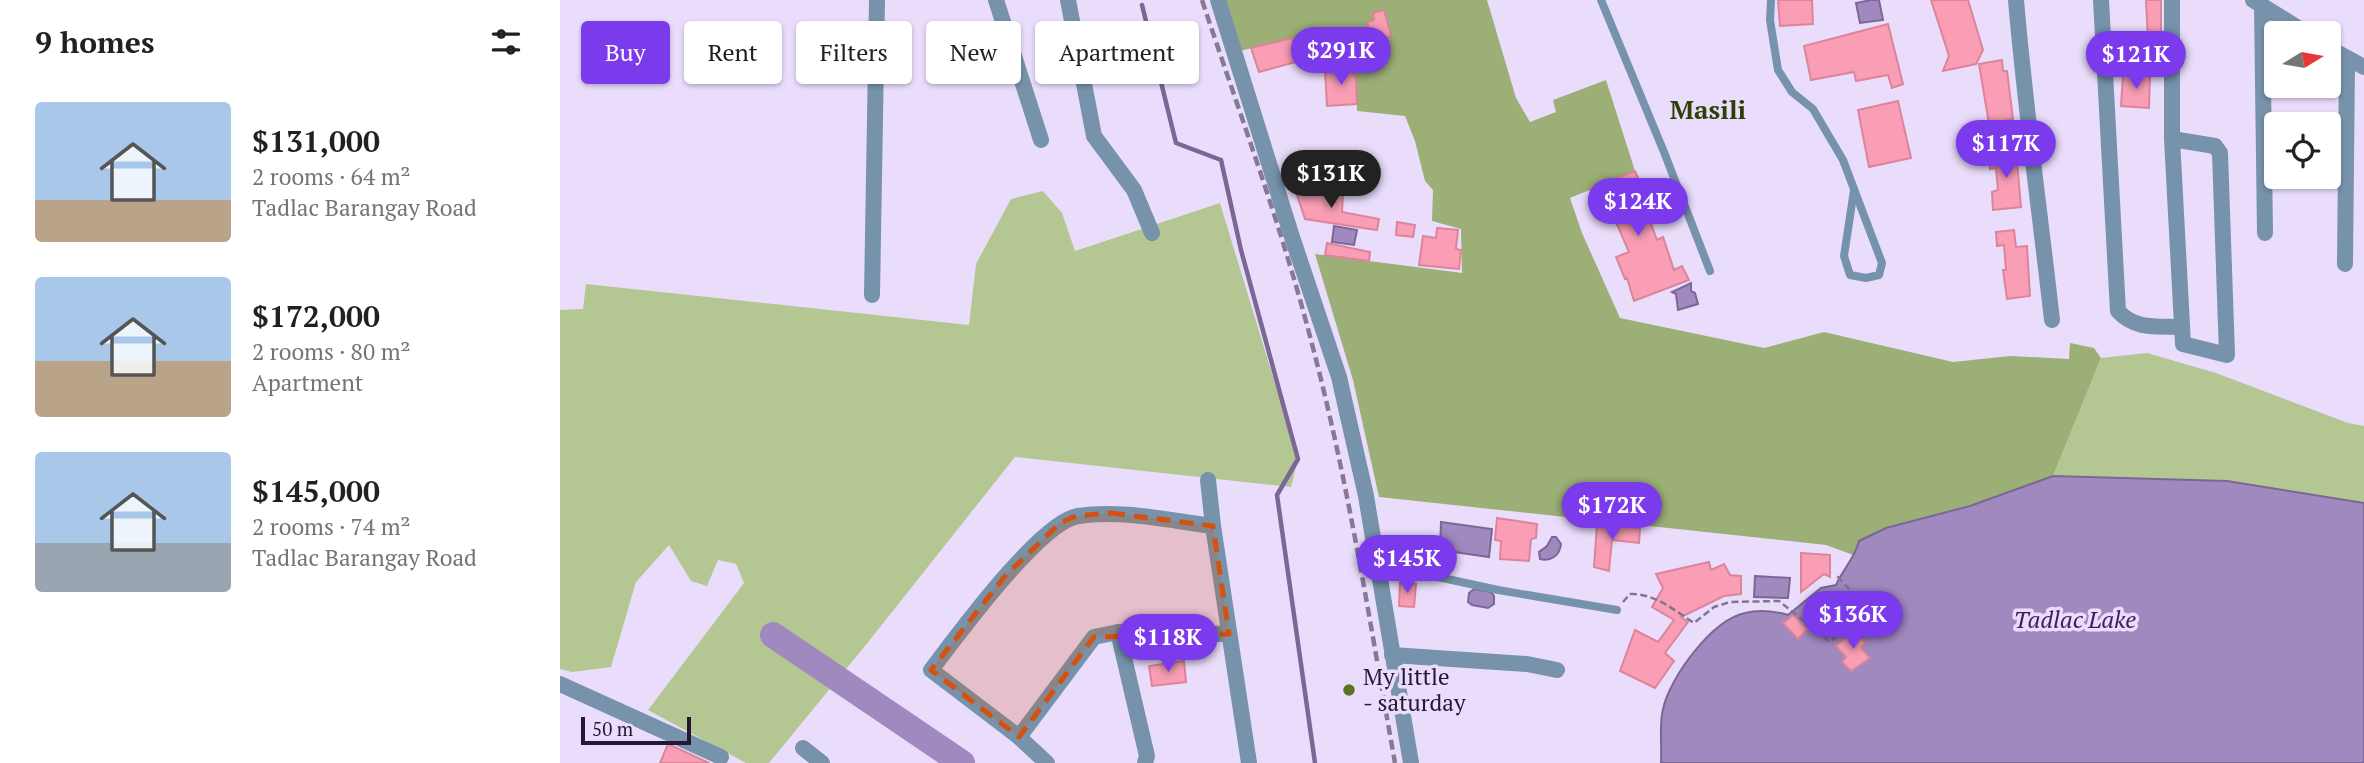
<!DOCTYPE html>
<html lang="en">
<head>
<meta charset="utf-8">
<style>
  body { margin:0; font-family:"PT Serif",serif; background:#f6f6f6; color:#202124; height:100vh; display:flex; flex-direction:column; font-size:26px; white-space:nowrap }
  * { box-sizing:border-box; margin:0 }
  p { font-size:23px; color:#757577 }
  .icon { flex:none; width:38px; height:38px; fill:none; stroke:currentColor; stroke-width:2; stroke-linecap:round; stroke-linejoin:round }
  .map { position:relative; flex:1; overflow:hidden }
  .drawer { display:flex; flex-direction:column; background:#fff; width:560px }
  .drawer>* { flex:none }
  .banner { position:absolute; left:21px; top:21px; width:665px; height:63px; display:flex; gap:14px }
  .needle { width:46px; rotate:79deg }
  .tools { position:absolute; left:1704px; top:21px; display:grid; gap:14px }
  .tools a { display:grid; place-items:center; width:77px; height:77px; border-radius:7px; background:#fff; box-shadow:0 2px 5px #0004; font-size:35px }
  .scale { position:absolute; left:21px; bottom:18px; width:110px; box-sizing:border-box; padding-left:7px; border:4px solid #251834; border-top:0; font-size:19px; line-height:24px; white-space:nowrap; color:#251834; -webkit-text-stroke:5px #eaddfc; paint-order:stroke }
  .price { position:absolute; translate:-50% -60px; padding:0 16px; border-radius:24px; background:#7c3aed; color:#fff; font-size:23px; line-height:46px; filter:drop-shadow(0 2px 4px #0008) }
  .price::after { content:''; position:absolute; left:50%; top:42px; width:21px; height:16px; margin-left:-10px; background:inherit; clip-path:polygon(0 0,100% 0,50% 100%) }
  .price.selected { background:#222; color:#fff }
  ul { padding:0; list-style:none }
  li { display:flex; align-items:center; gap:21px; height:175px; padding:0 35px }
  li span { display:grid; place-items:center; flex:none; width:196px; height:140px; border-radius:7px; color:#555 }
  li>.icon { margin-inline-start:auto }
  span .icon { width:84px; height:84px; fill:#fffc; stroke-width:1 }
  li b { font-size:30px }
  h2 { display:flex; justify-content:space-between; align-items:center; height:84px; padding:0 35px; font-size:30px }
  .pill { padding:0 24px; border-radius:7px; background:#fff; box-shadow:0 2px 5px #0004; font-size:24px; line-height:63px }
  .pill.selected { background:#7c3aed; color:#fff }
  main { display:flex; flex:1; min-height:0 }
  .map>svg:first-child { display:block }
  .green { fill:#b4c792 }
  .forest { fill:#9baf76 }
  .water { fill:#a089be; stroke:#7b6795; stroke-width:2 }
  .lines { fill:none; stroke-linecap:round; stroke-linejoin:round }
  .stream { stroke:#7b6795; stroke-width:4.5 }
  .river { stroke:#a089be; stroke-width:26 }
  .building { fill:#f99eb4; stroke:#dc859a; stroke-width:2 }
  .path { stroke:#827593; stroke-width:2.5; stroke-dasharray:7 3.5; stroke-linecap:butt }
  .lane { stroke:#7693ab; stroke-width:8 }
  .street { stroke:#7693ab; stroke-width:16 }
  .rail { stroke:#867997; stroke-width:4.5; stroke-dasharray:10 5; stroke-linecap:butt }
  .marked { fill:#d45210; fill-opacity:0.2; stroke:#d45210; stroke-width:5; stroke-dasharray:14 9; stroke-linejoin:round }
  .poi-dot { fill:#5b7324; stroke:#eaddfc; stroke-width:2.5 }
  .labels { text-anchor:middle; stroke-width:7; stroke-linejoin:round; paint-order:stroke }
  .poi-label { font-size:23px; fill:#251834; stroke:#eaddfc; text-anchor:start }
  .water-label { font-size:24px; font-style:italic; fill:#3f1e5f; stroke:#eaddfc }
  .quarter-label { font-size:26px; font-weight:bold; fill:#2e3e05; stroke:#eaddfc }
</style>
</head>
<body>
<main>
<section class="drawer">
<h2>9 homes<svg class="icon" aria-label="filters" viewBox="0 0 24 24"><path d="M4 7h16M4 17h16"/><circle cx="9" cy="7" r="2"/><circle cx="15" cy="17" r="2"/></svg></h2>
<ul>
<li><span style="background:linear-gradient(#a9c7e8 70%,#b9a48a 0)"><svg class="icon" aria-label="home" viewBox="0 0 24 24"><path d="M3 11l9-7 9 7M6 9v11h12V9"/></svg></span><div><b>$131,000</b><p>2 rooms · 64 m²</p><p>Tadlac Barangay Road</p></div></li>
<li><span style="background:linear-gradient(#a9c7e8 60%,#b9a48a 0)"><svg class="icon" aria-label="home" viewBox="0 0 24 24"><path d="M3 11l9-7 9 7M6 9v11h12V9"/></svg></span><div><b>$172,000</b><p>2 rooms · 80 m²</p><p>Apartment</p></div></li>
<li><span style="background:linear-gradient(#a9c7e8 65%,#9aa5b1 0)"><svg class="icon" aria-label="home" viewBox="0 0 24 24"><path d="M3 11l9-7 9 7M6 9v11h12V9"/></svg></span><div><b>$145,000</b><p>2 rooms · 74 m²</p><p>Tadlac Barangay Road</p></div></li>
</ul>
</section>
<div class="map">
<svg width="1804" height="763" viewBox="0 0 1804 763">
  <rect width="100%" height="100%" fill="#eaddfc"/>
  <g class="green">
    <polygon points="483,191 502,213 515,251 660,203 738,459 731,487 455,457 309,641 209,763 186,763 88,710 184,583 176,564 158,560 147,586 131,581 109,545 76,582 51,667 12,672 0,669 0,310 23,309 26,284 409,325 416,264 451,199"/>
    <polygon points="1587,353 1656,373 1788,423 1804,426 1804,503 1667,481 1493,476 1541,358"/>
  </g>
  <polygon class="forest" points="662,0 927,0 956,98 970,122 996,112 993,100 1046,80 1075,171 1010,198 1022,233 1060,318 1204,348 1264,332 1393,362 1450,356 1509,359 1510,343 1534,348 1541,358 1493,476 1410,506 1326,528 1296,556 1266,545 819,497 793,380 755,254 902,273 901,229 872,221 873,190 865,181 855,141 845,116 797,111 796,78 787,65 765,70 739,61 732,38 680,51"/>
  <g class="water">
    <polygon points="1311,0 1319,0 1323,20 1300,23 1296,3"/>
    <polygon points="774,226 797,230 794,245 772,242"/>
    <polygon points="1131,283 1131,291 1135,293 1138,304 1118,310 1116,294 1112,292"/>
    <path d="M1493 476 1667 481 1804 503V763H1101C1102 746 1099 725 1103 709 1110 677 1152 620 1185 613 1200 609 1214 611 1228 615L1261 588 1276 585C1283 569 1295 558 1299 541L1326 528 1410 506Z"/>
    <polygon points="881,522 932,529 929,557 880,550"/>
    <path d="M992 537H996L1001 544C1000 555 991 562 980 559L979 552 987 546Z"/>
    <polygon points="1195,576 1230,578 1228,598 1194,597"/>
    <polygon points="914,589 931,592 934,596 934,604 928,608 912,605 908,602 909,593"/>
  </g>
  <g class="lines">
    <polyline class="stream" points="582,5 616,143 661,160 681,250 738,459 717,495 755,763"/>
    <polyline class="river" points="213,635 402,763"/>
  </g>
  <g class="building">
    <polygon points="1218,0 1252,0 1253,24 1220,26"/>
    <polygon points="1371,0 1408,0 1423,50 1416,64 1383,71 1389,56"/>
    <polygon points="1586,0 1601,0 1601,40 1588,41"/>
    <polygon points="824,10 831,36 813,41 807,22 814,20 813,13"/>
    <polygon points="1328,24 1343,84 1332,88 1328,75 1296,81 1294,72 1251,80 1244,46"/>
    <polygon points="732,38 739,61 699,72 691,48"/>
    <polygon points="1442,60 1443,71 1447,71 1453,119 1429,124 1419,64"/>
    <polygon points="787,65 796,78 797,104 767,106 765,70"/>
    <polygon points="1563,74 1590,76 1589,108 1561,106"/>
    <polygon points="1338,101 1351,158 1309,167 1298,110"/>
    <polygon points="1456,150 1461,207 1433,210 1432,192 1438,190 1436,168 1430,169 1428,153"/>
    <polygon points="1075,171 1085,194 1081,196 1097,240 1103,237 1114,270 1122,266 1129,280 1074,301 1067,278 1065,279 1056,257 1069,252 1050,208 1038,213 1030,189"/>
    <polygon points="735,189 783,194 782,212 819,219 817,230 745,219"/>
    <polygon points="837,222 855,225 853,237 836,235"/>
    <polygon points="877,228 898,230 896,249 901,250 899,269 859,265 863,236 876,238"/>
    <polygon points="1454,230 1456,247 1467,246 1470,296 1447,299 1443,270 1446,270 1444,245 1437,246 1436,232"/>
    <polygon points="767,243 810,252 809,261 765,255"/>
    <polygon points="937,518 977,524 976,538 971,539 969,561 940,559 941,541 935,540"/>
    <polygon points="1037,524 1080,528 1079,543 1052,540 1049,571 1034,567"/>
    <polygon points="1241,553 1270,555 1270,577 1264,574 1241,592"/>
    <polygon points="1149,562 1151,570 1164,564 1170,575 1181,576 1181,594 1164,596 1121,617 1128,622 1105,653 1114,661 1095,688 1060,671 1075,630 1098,642 1114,620 1092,607 1103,588 1096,574"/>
    <polygon points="840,583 856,584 854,607 839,606"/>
    <polygon points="1233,615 1247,629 1238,639 1223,623"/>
    <polygon points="1293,630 1305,642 1301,648 1310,658 1291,671 1282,662 1286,657 1276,646"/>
    <polygon points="624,661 626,682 592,686 589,666"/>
    <polygon points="108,744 149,763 100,763"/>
  </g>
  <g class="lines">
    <path class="path" d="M1063 602 1070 594C1094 593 1114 610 1134 623L1154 607 1170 602 1219 601 1270 642 1307 608 1275 574"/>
    <g class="lane">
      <polyline points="1041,0 1104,152 1150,271"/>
      <polyline points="1211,0 1210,20 1218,70 1232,92 1253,109 1283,160 1322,263 1319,275 1306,278 1290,275 1284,256 1294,190"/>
      <polyline points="818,564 938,590 1057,610"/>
    </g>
    <g class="street">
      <polyline points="436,0 481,140"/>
      <polyline points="508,0 534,136 574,190 592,233"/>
      <polyline points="658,0 731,234 779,377 806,496 851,763"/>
      <path d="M1456 0C1465 107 1480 213 1492 320"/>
      <path d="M1541 0 1558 311C1575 330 1597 326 1622 327"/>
      <polyline points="1693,0 1746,33"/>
      <polyline points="1702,6 1705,233"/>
      <polyline points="1769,48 1804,67"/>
      <polyline points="1612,139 1655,146 1660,153 1667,355 1623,344 1612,139 1612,0"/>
      <polyline points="1785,264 1787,59"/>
      <polyline points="312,295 317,0"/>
      <polyline points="648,480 653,526 689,763"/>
      <polyline points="558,632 587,756 585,763"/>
      <polyline points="832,655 967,664 997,670"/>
      <polyline points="0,684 161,757"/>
      <polyline points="459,737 534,637 558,632 669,634"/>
      <polyline points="243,748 262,763"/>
      <path d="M487 763 459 737 371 670C397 636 480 522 518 516 560 509 611 521 653 526"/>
    </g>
    <path class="rail" d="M642 0C680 115 723 230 753 348 789 485 810 624 835 763"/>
  </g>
  <path class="marked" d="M551 513 653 526 669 634 534 637 459 737 371 670 445 576 500 523 516 516Z"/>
  <circle class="poi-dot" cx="789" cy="690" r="7"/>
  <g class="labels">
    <g class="poi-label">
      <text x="803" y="685">My little<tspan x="803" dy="26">- saturday</tspan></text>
    </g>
    <g class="water-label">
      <text x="1515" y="628">Tadlac Lake</text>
    </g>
    <g class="quarter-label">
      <text x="1148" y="119">Masili</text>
    </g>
  </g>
</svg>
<div class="tools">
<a><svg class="needle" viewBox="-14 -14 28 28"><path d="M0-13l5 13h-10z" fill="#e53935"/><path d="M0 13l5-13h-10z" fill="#757577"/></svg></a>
<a><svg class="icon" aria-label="locate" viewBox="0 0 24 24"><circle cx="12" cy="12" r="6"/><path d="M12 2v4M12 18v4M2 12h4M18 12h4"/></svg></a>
</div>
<div class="scale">50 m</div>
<b class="price" style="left:781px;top:87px">$291K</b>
<b class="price" style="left:1576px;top:91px">$121K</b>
<b class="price" style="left:1446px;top:180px">$117K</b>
<b class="price selected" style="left:771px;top:210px">$131K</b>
<b class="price" style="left:1078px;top:238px">$124K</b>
<b class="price" style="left:1052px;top:542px">$172K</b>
<b class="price" style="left:847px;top:595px">$145K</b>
<b class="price" style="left:1293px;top:651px">$136K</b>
<b class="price" style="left:608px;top:674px">$118K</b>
<div class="banner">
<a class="pill selected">Buy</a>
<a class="pill">Rent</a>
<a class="pill">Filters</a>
<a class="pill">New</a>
<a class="pill">Apartment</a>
</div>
</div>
</main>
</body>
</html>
